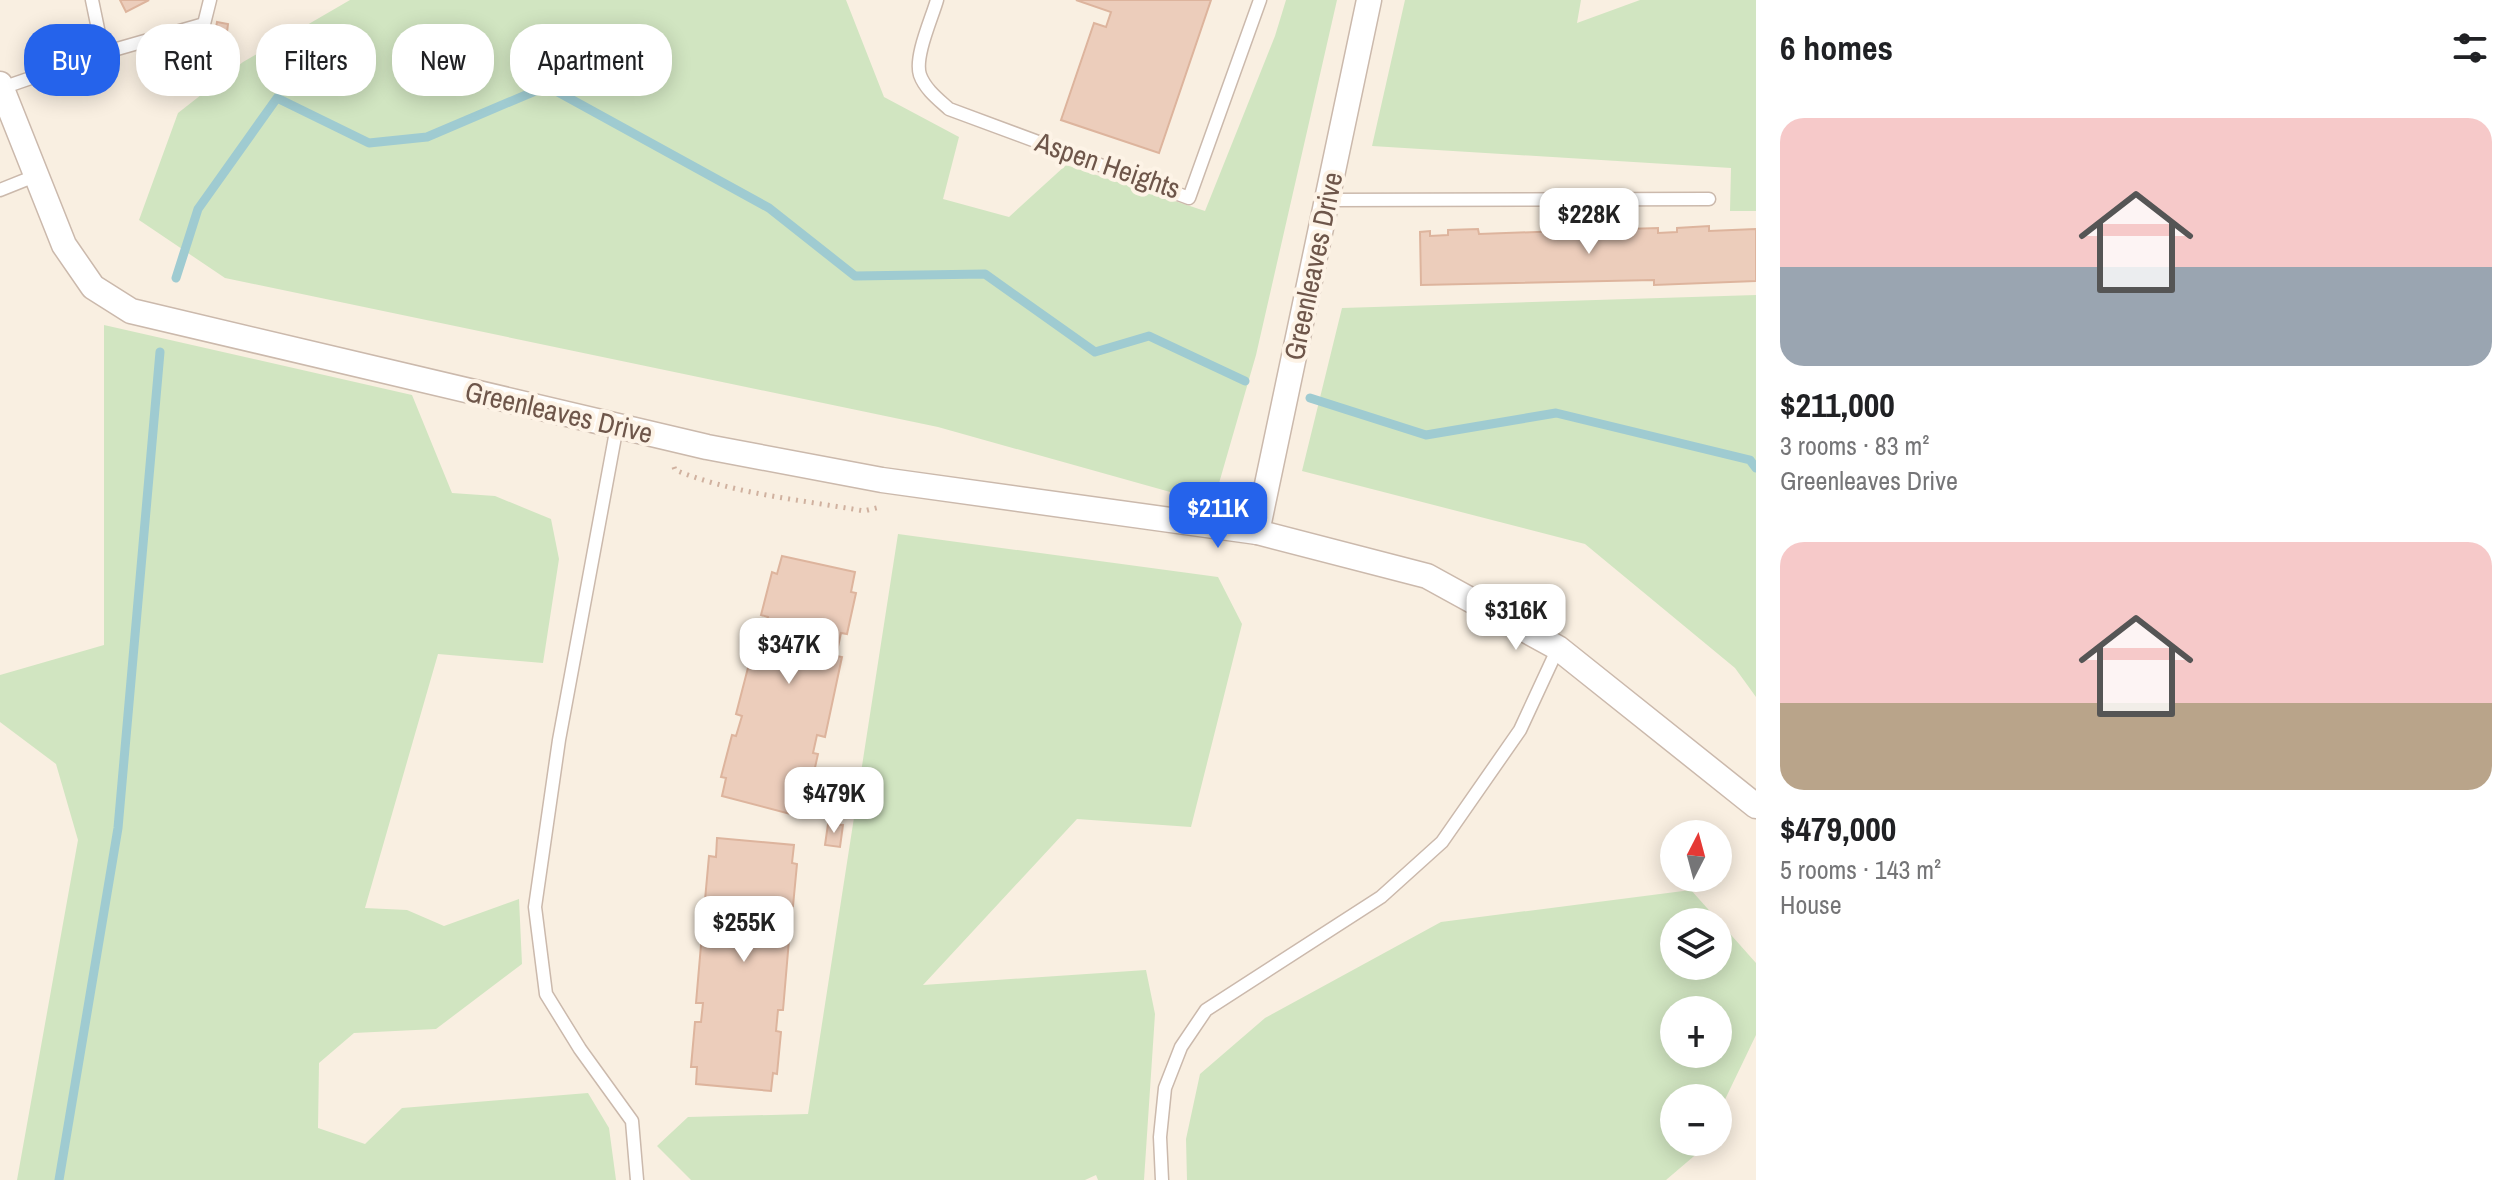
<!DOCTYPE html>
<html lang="en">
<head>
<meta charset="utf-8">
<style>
  body { margin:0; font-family:"Archivo Narrow",sans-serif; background:#f6f6f6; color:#202124; height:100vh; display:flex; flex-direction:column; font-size:30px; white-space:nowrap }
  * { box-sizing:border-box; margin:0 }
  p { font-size:26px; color:#757577 }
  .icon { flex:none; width:44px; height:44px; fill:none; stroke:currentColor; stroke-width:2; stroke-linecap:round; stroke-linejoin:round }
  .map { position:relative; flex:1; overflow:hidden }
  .sheet { display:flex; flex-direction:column; background:#fff; width:760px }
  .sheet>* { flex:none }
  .hud { position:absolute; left:24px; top:24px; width:760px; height:72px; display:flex; gap:16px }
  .needle { width:52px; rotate:6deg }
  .tools { position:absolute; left:1660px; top:820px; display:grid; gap:16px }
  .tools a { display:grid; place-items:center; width:72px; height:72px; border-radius:50%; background:#fff; box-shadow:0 4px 20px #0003; font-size:40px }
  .price { position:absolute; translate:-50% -68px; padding:0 18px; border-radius:16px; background:#fff; color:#222; font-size:26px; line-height:52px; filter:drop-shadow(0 2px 4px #0008) }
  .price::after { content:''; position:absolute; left:50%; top:48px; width:24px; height:18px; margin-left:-12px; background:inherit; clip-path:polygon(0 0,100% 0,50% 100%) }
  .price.on { background:#2563eb; color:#fff }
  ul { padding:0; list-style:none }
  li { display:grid; align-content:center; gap:16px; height:424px; padding:0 24px }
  li span { display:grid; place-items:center; height:248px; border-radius:24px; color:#555 }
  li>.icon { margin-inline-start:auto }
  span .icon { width:144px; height:144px; fill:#fffc; stroke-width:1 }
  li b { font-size:34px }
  h2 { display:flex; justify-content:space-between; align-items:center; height:96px; padding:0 24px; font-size:34px }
  .chip { padding:0 28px; border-radius:32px; background:#fff; box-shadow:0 4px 20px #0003; font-size:28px; line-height:72px }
  .chip.on { background:#2563eb; color:#fff }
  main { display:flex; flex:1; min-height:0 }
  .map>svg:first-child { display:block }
  .green { fill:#d1e5c1; fill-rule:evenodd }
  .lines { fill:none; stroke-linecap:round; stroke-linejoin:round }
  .stream { stroke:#9fcbd1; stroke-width:9 }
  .building { fill:#eccdbb; stroke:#ddb49d; stroke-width:2 }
  .service-casing { stroke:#cbb9ac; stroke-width:15 }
  .minor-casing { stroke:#cbb9ac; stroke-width:27 }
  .path { stroke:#d0b19f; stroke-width:5; stroke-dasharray:2 6; stroke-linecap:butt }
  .service { stroke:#fff; stroke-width:12 }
  .minor { stroke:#fff; stroke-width:24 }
  .labels { text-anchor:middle; stroke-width:8; stroke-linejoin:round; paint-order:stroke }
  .street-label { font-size:28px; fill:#6e564a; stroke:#fdf3e6 }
</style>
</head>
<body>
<main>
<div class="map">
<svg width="1756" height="1180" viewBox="0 0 1756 1180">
  <rect width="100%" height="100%" fill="#f9efe1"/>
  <g class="green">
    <polygon points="350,0 846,0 884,97 959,137 943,199 1009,217 1066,165 1205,211 1275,36 1286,0 1337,0 1256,355 1213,504 938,427 225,278 139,220 178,113 243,62"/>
    <polygon points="1405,0 1581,0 1577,23 1640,0 1756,0 1756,211 1730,211 1731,168 1372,146"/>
    <polygon points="1756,295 1756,697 1735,668 1585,544 1302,471 1342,308"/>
    <polygon points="104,325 412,395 452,493 495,496 551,519 559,559 543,663 438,654 365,908 407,910 444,926 519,899 522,964 436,1029 354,1033 319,1063 318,1128 365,1144 402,1108 588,1093 609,1128 616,1180 17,1180 78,840 56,764 0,722 0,675 104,645"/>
    <polygon points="898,534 1218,577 1242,624 1191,827 1077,819 923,985 1146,970 1155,1014 1144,1180 1098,1180 1096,1175 1085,1180 691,1180 657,1146 688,1117 808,1114"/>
    <path d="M1691 890 1756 963V1035L1718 1114V1098H1674V1142H1705L1700 1151 1666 1180H1187L1186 1139 1200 1074 1265 1018 1441 922ZM1674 922H1718V966H1674ZM1718 1010V1054H1674V1010Z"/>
  </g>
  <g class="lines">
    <g class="stream">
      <polyline points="176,278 198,209 277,98 369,143 427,137 547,86 769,208 855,276 985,274 1095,352 1149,336 1245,381"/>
      <polyline points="1310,398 1426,435 1556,413 1750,460 1756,468"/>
      <polyline points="59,1180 118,828 160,352"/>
    </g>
  </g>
  <g class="building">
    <polygon points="120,0 149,0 126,12"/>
    <polygon points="1076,0 1211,0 1159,153 1061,120 1094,23 1106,27 1111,12"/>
    <polygon points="217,22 228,24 225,48 213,46"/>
    <polygon points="1594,225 1594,230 1658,228 1658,233 1677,232 1677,228 1709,226 1709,231 1756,229 1756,281 1654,285 1654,280 1421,285 1420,232 1430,231 1430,236 1448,235 1448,230 1478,229 1479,234 1563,231 1563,226"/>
    <polygon points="782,556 855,572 851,592 856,593 847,634 841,633 836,656 842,657 825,737 817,735 813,753 818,754 808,799 802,798 798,816 722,796 726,778 721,777 732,735 736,736 742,716 736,714 756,637 762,638 768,617 761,615 772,572 777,574"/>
    <polygon points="828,824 843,825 840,847 825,845"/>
    <polygon points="717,838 794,845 792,863 797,864 793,906 788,905 786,928 790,928 783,1010 778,1010 776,1031 781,1032 777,1074 773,1073 771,1091 696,1084 697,1067 691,1067 695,1022 701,1022 703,1003 696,1003 703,922 710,923 712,901 705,900 709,856 716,857"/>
  </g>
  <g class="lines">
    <g class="service-casing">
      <g id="service">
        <path d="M937 0C932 18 914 57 920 75 925 89 938 99 949 109L1189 198 1260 0"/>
        <polyline points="103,53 204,24 210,0"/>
        <polyline points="2,88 103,53 92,0"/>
        <polyline points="0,190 35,176"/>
        <polyline points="1327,200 1709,199"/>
        <polyline points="617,426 559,740 535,907 546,994 580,1049 632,1121 637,1180"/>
        <polyline points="1162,1180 1160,1137 1165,1088 1181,1047 1206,1010 1381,897 1442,842 1520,730 1558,648"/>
      </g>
    </g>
    <g class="minor-casing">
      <g id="minor">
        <polyline points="0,84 64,245 93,287 131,311 707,447 882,480 1257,532 1369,0"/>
        <polyline points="1257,532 1427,576 1558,648 1756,806"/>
      </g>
    </g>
    <path class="path" d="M674 467 675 470C734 494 802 500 864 511L880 507"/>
    <use href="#service" class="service"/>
    <use href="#minor" class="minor"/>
  </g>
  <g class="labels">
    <g class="street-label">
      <text transform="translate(1108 165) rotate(19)" y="10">Aspen Heights</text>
      <text transform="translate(1313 266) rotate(-78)" y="10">Greenleaves Drive</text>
      <text transform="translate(559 412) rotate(13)" y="10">Greenleaves Drive</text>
    </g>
  </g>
</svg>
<div class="tools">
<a><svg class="needle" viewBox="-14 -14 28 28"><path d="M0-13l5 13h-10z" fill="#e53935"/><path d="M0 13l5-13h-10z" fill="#757577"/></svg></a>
<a><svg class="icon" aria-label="layers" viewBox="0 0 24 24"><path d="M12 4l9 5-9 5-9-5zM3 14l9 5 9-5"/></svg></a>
<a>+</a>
<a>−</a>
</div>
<b class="price" style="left:1589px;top:256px">$228K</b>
<b class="price on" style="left:1218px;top:550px">$211K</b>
<b class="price" style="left:1516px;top:652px">$316K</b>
<b class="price" style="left:789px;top:686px">$347K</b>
<b class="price" style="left:834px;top:835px">$479K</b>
<b class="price" style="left:744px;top:964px">$255K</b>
<div class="hud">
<a class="chip on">Buy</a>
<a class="chip">Rent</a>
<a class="chip">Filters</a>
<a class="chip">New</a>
<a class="chip">Apartment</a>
</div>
</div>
<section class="sheet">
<h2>6 homes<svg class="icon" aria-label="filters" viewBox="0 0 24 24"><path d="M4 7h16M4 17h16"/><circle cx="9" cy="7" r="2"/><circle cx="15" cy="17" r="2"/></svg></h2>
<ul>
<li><span style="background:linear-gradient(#f6c9c9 60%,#9aa5b1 0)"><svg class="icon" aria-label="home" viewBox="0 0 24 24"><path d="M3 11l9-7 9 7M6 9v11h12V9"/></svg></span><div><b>$211,000</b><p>3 rooms · 83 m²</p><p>Greenleaves Drive</p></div></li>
<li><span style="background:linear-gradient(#f6c9c9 65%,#b9a48a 0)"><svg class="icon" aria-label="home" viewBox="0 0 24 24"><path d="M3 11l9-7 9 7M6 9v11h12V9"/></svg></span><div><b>$479,000</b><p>5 rooms · 143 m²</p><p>House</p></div></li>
</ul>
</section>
</main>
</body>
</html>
